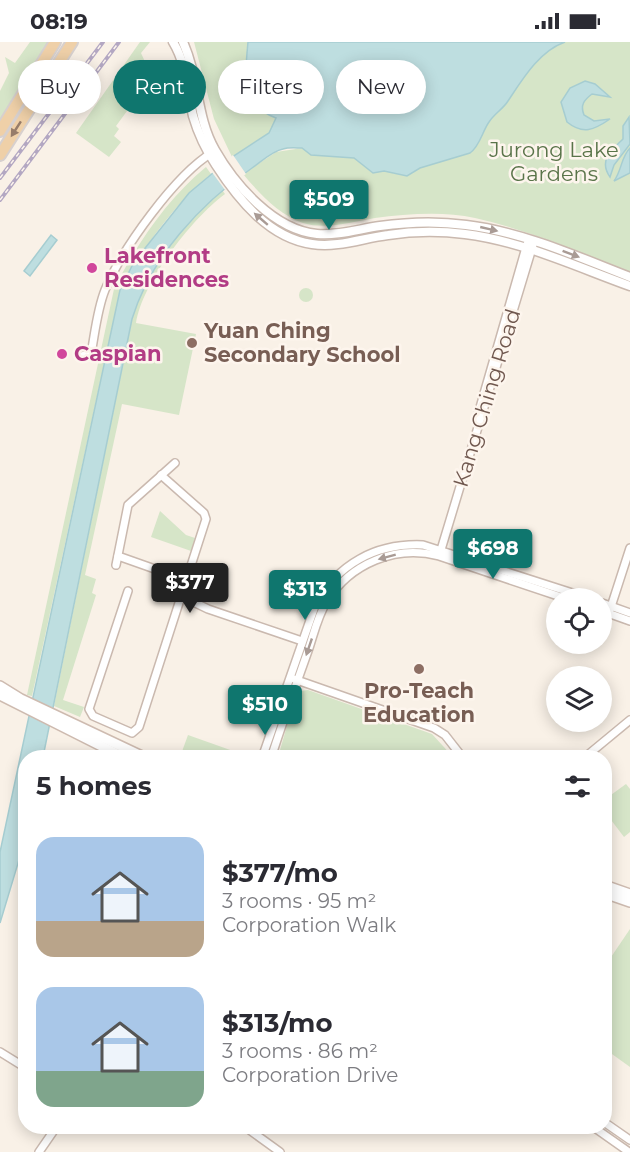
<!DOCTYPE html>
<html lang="en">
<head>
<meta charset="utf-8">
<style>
  body { margin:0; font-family:Montserrat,sans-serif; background:#f7f7f7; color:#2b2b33; height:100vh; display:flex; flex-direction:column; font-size:22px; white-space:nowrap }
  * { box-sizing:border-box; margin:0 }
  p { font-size:20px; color:#7c7c81 }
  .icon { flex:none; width:33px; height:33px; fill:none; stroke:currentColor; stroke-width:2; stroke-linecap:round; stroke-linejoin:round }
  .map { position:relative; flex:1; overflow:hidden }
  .sheet { position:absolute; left:18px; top:708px; width:594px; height:384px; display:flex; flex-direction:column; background:#fff; border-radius:24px; box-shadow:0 3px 15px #0003 }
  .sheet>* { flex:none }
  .guide { position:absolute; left:18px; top:18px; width:594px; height:54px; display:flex; gap:12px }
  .buttons { position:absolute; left:546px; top:546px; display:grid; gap:12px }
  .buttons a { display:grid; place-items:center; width:66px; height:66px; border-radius:50%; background:#fff; box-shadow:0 3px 15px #0003; font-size:30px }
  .price { position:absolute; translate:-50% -51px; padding:0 14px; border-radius:6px; background:#0f766e; color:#fff; font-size:20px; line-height:39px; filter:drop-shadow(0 2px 3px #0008) }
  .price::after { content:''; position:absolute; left:50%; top:36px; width:18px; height:14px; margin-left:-9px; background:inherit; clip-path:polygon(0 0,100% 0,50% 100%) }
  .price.active { background:#222; color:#fff }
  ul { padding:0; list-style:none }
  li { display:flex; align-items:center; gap:18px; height:150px; padding:0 18px }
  li span { display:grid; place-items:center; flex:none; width:168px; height:120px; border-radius:18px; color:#555 }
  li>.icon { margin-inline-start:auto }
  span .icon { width:72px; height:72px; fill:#fffc; stroke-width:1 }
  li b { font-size:26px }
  h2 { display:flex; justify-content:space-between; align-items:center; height:72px; padding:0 18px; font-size:26px }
  .chip { padding:0 21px; border-radius:27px; background:#fff; box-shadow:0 3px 15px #0003; font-size:21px; line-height:54px }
  .chip.active { background:#0f766e; color:#fff }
  .status { display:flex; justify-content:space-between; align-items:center; height:42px; padding:0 30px; background:#fff; direction:ltr }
  .status svg { height:16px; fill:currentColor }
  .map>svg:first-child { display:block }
  .green { fill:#d6e5c8 }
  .water { fill:#bedee0; stroke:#a6cdd1; stroke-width:1.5 }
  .pier { fill:#f9f1e7 }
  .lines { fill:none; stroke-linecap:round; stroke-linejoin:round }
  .minor-casing { stroke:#cab9af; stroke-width:10 }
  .tertiary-casing { stroke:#cab9af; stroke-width:11 }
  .secondary-casing { stroke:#cebbb0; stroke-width:12 }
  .primary-casing { stroke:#d7d0ce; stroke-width:14 }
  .minor { stroke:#fff; stroke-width:7 }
  .tertiary { stroke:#fff; stroke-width:8 }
  .secondary { stroke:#fff; stroke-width:9 }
  .primary { stroke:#efd0a8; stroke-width:10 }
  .rail-casing { stroke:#b3a7c2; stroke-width:4 }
  .rail { stroke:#fdf5ed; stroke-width:1.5; stroke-dasharray:4.5; stroke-linecap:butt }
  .oneway { fill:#967c6a }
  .oneway2 { fill:#a99b95 }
  .hotel-dot { fill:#d1479c; stroke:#fdf5ed; stroke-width:2 }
  .education-dot { fill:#8d6e63; stroke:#fdf5ed; stroke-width:2 }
  .labels { text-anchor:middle; stroke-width:5; stroke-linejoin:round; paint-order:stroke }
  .park-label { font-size:21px; fill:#597449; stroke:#fdf5ed }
  .hotel-label { font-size:21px; font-weight:bold; fill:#b23c85; stroke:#fdf5ed; text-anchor:start }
  .education-label { font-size:21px; font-weight:bold; fill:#785e54; stroke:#fdf5ed; text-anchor:start }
  .street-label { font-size:21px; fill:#70584f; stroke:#fdf5ed }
</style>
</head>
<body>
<div class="status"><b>08:19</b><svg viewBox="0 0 49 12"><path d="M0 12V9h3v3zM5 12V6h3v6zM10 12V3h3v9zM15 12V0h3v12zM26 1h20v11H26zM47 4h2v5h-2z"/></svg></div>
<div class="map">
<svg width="630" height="1110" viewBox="0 0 630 1110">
  <rect width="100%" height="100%" fill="#f9f1e7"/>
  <g class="green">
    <polygon points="30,0 49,0 0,79 0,49 9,31 5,15 15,21"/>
    <polygon points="140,0 150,0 141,11 152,35 116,84 119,87 114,94 121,100 109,115 76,91"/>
    <polygon points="194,0 248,0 246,23 249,53 276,76 269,91 232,115 214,77"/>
    <path d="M565 0H630V230C579 210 528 188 475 176 443 169 407 172 375 176 351 180 326 188 303 181 278 172 259 151 243 132L276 110 302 106 354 116 373 131 384 129 407 134 420 126 470 111C480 104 482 90 489 80 494 72 503 67 508 59 522 38 539 9 565 0Z"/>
    <path d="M206 125 211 132C176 160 141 208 120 248L32 654 27 653 114 247C136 203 167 157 206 125Z"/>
    <path d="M222 148 225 152C192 176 142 241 136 281L196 292 179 373 122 362 85 533 96 537 92 551 96 553 63 658 84 665 80 675 54 664 132 277C147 228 182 179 222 148Z"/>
    <circle cx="306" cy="253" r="7"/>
    <polygon points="160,469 186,493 195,496 191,509 151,495"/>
    <polygon points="308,648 432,692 453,715 278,715 295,656 300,649"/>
    <polygon points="188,693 250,715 180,715"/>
    <polygon points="626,742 630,747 630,790 624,795 605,770 604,758"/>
    <polygon points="630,887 630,1025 605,1007 605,924"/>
  </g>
  <g class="water">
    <path d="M248 0H565C539 9 522 38 508 59 503 67 494 72 489 80 482 90 480 104 470 111L420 126 407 134 384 129 373 131 354 116 311 113 302 106C296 106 289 105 283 107 272 109 261 120 252 126 200 162 151 215 132 277L43 715 26 716 25 798 0 881V810L120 248 134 220 189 151 232 115 269 91 276 76C241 63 245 32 248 0Z"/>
    <path d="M585 39 595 42 610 55 592 52C584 58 580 63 584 73L594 79 610 77C594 88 583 93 567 80L561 60 570 46Z"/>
    <path d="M629 75 630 102 614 123 610 135C598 118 612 108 623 97V84Z"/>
    <path d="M630 106V131L614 139C622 128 621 115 630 106Z"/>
    <polygon points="51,193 57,198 30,234 24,229"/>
  </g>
  <polygon class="pier" points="233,113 246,132 225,148 211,129"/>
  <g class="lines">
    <g class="minor-casing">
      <g id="minor">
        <path d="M81 314 91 312C95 291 97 268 105 248 122 207 175 133 213 110"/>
        <polyline points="477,376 527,202"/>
        <polyline points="440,511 533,203"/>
        <polyline points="118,514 186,538"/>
        <polyline points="116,523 128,463 175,421"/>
        <polyline points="128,549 89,667 93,674 132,691 139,685 206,477 204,471 161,433"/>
        <polyline points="181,554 208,567 302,599"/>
        <polyline points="602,561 630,571"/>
        <polyline points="602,569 630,579"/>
        <polyline points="609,571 630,506"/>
        <polyline points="294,637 434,686 445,693 463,716"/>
        <path d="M262 716 315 564C337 522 376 501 423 503L588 556"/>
        <path d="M271 716C283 679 296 643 309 606 314 591 318 573 327 559 350 522 396 502 439 514L564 556"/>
        <polyline points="584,716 630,678"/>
        <polyline points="0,1010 26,1026"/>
        <polyline points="604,1080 630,1098"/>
        <polyline points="244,1084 280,1110"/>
        <polyline points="592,1084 629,1110"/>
        <polyline points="39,1110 57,1084"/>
      </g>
    </g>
    <g class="tertiary-casing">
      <g id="tertiary">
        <path d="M173 0C187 23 187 49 193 74 198 91 206 108 216 123 238 157 269 196 312 202 338 206 363 196 388 193 414 189 440 189 465 192 522 199 577 225 630 244"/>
        <path d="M183 0C199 35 196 75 215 108 235 143 274 188 317 192 338 194 359 187 380 184 408 180 438 179 466 183 523 190 576 214 630 235"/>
      </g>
    </g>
    <g class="secondary-casing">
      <g id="secondary">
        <polyline points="0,644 21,657 146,716"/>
        <polyline points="0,653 125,716"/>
        <polyline points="604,843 630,852"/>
        <polyline points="604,851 630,860"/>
      </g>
    </g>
    <g class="primary-casing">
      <g id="primary">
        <polyline points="0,89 55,0"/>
        <polyline points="0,113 72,0"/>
      </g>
    </g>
    <use href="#minor" class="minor"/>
    <use href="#tertiary" class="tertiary"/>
    <use href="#secondary" class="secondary"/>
    <use href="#primary" class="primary"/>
    <g class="rail-casing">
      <g id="rail">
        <polyline points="0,136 103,0"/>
        <polyline points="0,158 119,0"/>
      </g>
    </g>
    <use href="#rail" class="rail"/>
  </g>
  <defs><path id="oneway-solid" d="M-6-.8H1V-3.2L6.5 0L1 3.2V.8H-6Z" transform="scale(1.5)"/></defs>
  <use class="oneway" href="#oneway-solid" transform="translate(16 87) rotate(123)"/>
  <g class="oneway2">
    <use href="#oneway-solid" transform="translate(261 177) rotate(-139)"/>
    <use href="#oneway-solid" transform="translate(489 187) rotate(13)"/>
    <use href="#oneway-solid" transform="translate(571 212) rotate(21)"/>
    <use href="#oneway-solid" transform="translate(387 515) rotate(165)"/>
    <use href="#oneway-solid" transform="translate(309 605) rotate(109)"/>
  </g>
  <g class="hotel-dot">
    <circle cx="92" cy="226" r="6"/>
    <circle cx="62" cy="312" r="6"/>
  </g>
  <g class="education-dot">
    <circle cx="192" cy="301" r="6"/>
    <circle cx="419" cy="627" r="6"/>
  </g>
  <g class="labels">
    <g class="park-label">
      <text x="554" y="115">Jurong Lake<tspan x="554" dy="24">Gardens</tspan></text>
    </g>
    <g class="hotel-label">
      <text x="104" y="221">Lakefront<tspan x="104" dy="24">Residences</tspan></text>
      <text x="74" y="319">Caspian</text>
    </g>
    <g class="education-label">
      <text x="204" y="296">Yuan Ching<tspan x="204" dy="24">Secondary School</tspan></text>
      <text x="419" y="656" text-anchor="middle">Pro-Teach<tspan x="419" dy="24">Education</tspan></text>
    </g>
    <g class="street-label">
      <text transform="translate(487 356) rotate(-73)" y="7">Kang Ching Road</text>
    </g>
  </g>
</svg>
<div class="buttons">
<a><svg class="icon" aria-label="locate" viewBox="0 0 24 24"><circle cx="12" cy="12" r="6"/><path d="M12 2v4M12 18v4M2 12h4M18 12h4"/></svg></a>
<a><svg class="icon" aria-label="layers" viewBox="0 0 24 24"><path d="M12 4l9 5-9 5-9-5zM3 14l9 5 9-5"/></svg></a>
</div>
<b class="price" style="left:329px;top:189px">$509</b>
<b class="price" style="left:493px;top:538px">$698</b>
<b class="price active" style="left:190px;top:572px">$377</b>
<b class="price" style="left:305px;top:579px">$313</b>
<b class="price" style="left:265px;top:694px">$510</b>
<div class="guide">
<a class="chip">Buy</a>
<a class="chip active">Rent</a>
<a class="chip">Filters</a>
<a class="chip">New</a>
</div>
<section class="sheet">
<h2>5 homes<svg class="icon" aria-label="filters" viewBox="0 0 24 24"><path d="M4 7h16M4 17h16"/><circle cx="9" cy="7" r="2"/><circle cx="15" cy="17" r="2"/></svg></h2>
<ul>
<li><span style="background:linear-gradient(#a9c7e8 70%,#b9a48a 0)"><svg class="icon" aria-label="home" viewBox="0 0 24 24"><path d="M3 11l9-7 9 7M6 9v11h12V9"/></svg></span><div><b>$377/mo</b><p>3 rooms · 95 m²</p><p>Corporation Walk</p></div></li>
<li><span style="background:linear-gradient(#a9c7e8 70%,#7fa58c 0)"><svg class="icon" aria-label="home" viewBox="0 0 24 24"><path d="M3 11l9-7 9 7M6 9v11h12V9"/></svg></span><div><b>$313/mo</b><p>3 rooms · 86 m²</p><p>Corporation Drive</p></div></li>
</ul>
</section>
</div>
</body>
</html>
